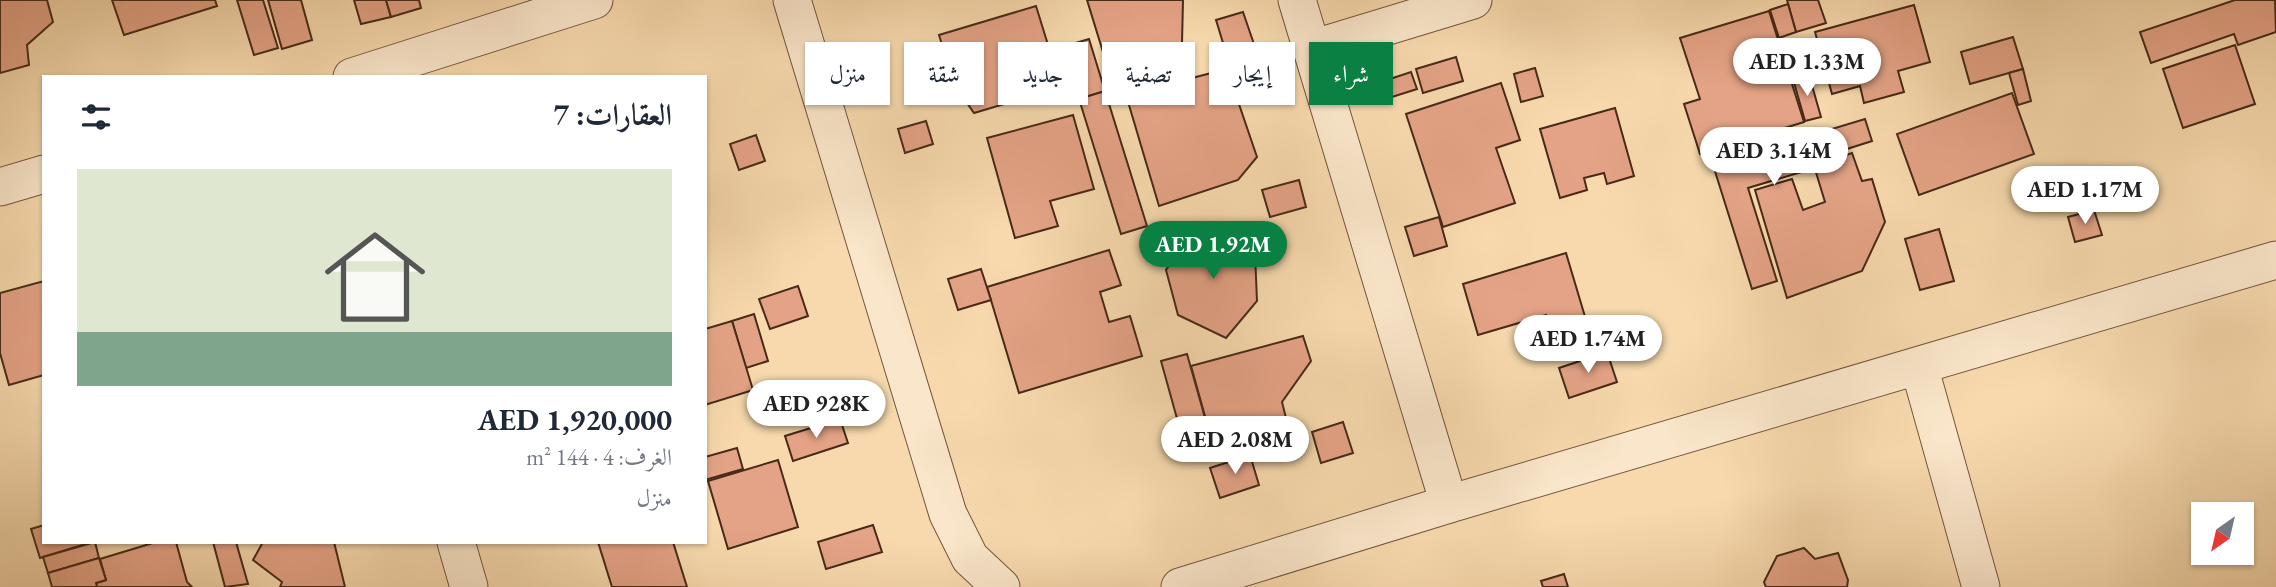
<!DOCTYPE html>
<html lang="ar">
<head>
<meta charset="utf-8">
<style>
  body { margin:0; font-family:"EB Garamond",Amiri,serif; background:#f6f6f7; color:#1f2937; direction:rtl; height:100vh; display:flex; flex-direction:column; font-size:26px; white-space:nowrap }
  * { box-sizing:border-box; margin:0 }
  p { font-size:23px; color:#747a83 }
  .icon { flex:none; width:38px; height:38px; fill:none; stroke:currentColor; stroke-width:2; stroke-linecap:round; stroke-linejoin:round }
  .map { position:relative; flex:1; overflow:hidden; direction:ltr }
  .details { position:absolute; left:42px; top:75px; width:665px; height:469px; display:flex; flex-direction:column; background:#fff; border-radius:0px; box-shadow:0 2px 5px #0004; direction:rtl }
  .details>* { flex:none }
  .banner { position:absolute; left:728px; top:42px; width:665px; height:63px; direction:rtl; display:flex; gap:14px }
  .needle { width:46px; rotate:214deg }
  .fabs { position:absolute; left:2191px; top:502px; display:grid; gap:14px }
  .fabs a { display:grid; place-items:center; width:63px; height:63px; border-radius:0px; background:#fff; box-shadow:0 2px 5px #0004; font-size:35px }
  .price { position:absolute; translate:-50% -60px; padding:0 16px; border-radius:24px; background:#fff; color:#222; font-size:23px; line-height:46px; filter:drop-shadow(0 2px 4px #0008) }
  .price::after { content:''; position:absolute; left:50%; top:42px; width:21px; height:16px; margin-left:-10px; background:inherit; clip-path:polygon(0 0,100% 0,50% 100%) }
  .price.selected { background:#0b8043; color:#fff }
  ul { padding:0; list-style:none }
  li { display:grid; align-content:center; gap:14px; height:371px; padding:0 35px }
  li span { display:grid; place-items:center; height:217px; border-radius:0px; color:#555 }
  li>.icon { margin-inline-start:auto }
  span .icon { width:126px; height:126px; fill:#fffc; stroke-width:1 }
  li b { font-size:30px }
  h2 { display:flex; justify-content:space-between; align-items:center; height:84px; padding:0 35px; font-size:30px }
  .pill { padding:0 24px; border-radius:0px; background:#fff; box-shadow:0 2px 5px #0004; font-size:24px; line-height:63px }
  .pill.selected { background:#0b8043; color:#fff }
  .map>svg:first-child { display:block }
  .building { fill:#e4a386; stroke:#482a18; stroke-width:2 }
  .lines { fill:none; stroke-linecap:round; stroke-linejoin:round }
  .street-casing { stroke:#74563d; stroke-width:39 }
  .street { stroke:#fae6ca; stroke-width:37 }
</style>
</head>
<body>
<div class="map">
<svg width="2276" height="587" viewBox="0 0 2276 587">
  <rect width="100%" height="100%" fill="#f7d9ad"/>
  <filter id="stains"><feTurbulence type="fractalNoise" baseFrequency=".00286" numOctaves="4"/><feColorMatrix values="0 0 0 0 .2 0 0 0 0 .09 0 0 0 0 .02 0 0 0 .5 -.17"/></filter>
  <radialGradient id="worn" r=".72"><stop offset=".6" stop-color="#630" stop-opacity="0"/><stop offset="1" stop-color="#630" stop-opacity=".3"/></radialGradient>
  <g class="building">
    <polygon points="0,0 47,0 53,22 27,45 29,65 0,73"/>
    <polygon points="112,0 215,0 217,6 124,35"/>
    <polygon points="237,0 263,0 278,48 254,55"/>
    <polygon points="268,0 301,0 312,40 282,49"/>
    <polygon points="354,0 386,0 391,17 361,24"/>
    <polygon points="386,0 419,0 421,8 391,17"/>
    <polygon points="1087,0 1183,0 1182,43 1107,65"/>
    <polygon points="1787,0 1818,0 1826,23 1796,32"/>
    <polygon points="2235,0 2275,0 2276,32 2238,45 2234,34 2151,63 2140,32"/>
    <polygon points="1788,4 1796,32 1779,38 1770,10"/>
    <polygon points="1914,5 1930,62 1898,71 1904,92 1864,103 1860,86 1832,94 1815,32"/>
    <polygon points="1036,6 1061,87 974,113 954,84 939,35"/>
    <polygon points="1769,11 1804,122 1700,154 1684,104 1700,99 1680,38"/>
    <polygon points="1243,12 1255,47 1227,56 1216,20"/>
    <polygon points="2013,37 2023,69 1970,84 1961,52"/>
    <polygon points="1089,39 1105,91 1079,99 1062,47"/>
    <polygon points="2235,45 2255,104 2183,128 2163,69"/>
    <polygon points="1255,47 1263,74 1237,83 1227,56"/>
    <polygon points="1456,57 1463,81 1423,93 1416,69"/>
    <polygon points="1535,68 1543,96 1521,102 1514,74"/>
    <polygon points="1227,69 1257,157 1238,180 1159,206 1126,95"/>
    <polygon points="2023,69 2031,101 2018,105 2009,73"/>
    <polygon points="1411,72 1417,89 1392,97 1387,80"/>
    <polygon points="1809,75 1821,117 1805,121 1793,79"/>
    <polygon points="1501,83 1520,140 1496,148 1515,203 1443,227 1406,114"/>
    <polygon points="1105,91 1147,226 1121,234 1079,99"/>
    <polygon points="2012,93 2034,154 1919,195 1897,134"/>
    <polygon points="1615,108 1634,176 1607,184 1604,173 1584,178 1587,190 1560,198 1540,129"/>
    <polygon points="1073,115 1094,189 1050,201 1058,226 1015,238 987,138"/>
    <polygon points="1865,119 1872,141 1806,162 1808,170 1748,188 1777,281 1752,289 1713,165"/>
    <polygon points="926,121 933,144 905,153 898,129"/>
    <polygon points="756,135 765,161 739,170 730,144"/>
    <polygon points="1852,153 1862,181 1872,179 1885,222 1862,271 1787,298 1755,190 1792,179 1803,210 1825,202 1814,166"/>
    <polygon points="1299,180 1306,207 1270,217 1262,190"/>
    <polygon points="2094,210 2102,235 2075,242 2068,217"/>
    <polygon points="1439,217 1447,246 1414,256 1405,227"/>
    <polygon points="1195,224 1255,254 1257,301 1226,338 1178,315 1166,270"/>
    <polygon points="1939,229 1954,281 1920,290 1905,239"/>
    <polygon points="1109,250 1121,285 1100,292 1109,322 1130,316 1142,356 1019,393 987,287"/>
    <polygon points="1566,253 1589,330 1554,341 1546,315 1478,335 1463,284"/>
    <polygon points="981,269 991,300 958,310 948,279"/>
    <polygon points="44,281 44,375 9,385 0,353 0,293"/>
    <polygon points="798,286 808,316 770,329 759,299"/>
    <polygon points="754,314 768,361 746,368 732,321"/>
    <polygon points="732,321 753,390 705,405 705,329"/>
    <polygon points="1303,336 1311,361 1282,402 1288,426 1213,445 1191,366"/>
    <polygon points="1607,352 1617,382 1569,398 1559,368"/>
    <polygon points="1187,354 1209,432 1183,440 1161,361"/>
    <polygon points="833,394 839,412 816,419 811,401"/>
    <polygon points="840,419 848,443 793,461 785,436"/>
    <polygon points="1343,422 1353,453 1321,463 1312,432"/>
    <polygon points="1207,441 1210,452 1192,457 1189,446"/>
    <polygon points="737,448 743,469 705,480 705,457"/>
    <polygon points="1250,455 1259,485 1220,498 1210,468"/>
    <polygon points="778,460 798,527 728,549 708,481"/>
    <polygon points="44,525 44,542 92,542 40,558 31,529"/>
    <polygon points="873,525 882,552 826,569 818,542"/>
    <polygon points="95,542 99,558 48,573 43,557"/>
    <polygon points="156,542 176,542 187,582 192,587 97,587 96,583 106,580 100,559"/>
    <polygon points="213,542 236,542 248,584 225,587"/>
    <polygon points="263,542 334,542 345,587 280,587 282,582 253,560"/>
    <polygon points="598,542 673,542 687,587 612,587"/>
    <polygon points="1804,548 1815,559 1838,553 1848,580 1847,587 1766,587 1764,582 1777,556"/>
    <polygon points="99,558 106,580 96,583 97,587 52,587 48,573"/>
    <polygon points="1564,574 1568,587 1543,587 1541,581"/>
  </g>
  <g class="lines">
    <g class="street-casing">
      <g id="street">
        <polyline points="792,0 948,514 970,558 1001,587"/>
        <polyline points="1297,0 1449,504"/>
        <polyline points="1312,49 1473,0"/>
        <polyline points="352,77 594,0"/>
        <polyline points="0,187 44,174"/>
        <polyline points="1919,366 1981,587"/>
        <polyline points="456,542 469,587"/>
        <polyline points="1180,587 1449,504 2276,260"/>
      </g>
    </g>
    <use href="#street" class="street"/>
  </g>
  <rect width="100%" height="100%" filter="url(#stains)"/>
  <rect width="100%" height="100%" fill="url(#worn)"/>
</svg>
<div class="fabs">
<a><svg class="needle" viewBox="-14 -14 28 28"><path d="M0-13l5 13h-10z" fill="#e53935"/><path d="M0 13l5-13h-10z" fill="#747a83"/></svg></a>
</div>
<b class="price" style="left:1807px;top:98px">AED 1.33M</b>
<b class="price" style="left:1774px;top:187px">AED 3.14M</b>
<b class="price" style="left:2085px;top:226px">AED 1.17M</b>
<b class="price selected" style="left:1213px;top:281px">AED 1.92M</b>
<b class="price" style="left:1588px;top:375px">AED 1.74M</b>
<b class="price" style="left:816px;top:440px">AED 928K</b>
<b class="price" style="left:1235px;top:476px">AED 2.08M</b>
<div class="banner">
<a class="pill selected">شراء</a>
<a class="pill">إيجار</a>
<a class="pill">تصفية</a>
<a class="pill">جديد</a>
<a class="pill">شقة</a>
<a class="pill">منزل</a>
</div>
<section class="details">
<h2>العقارات: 7<svg class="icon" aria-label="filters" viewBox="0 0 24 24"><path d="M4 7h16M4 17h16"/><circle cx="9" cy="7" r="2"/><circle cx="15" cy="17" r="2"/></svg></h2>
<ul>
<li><span style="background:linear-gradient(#dfe7d0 75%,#7fa58c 0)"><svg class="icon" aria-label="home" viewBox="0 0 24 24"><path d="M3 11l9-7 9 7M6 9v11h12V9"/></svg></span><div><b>AED 1,920,000</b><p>الغرف: 4 · 144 m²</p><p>منزل</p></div></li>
</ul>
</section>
</div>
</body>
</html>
